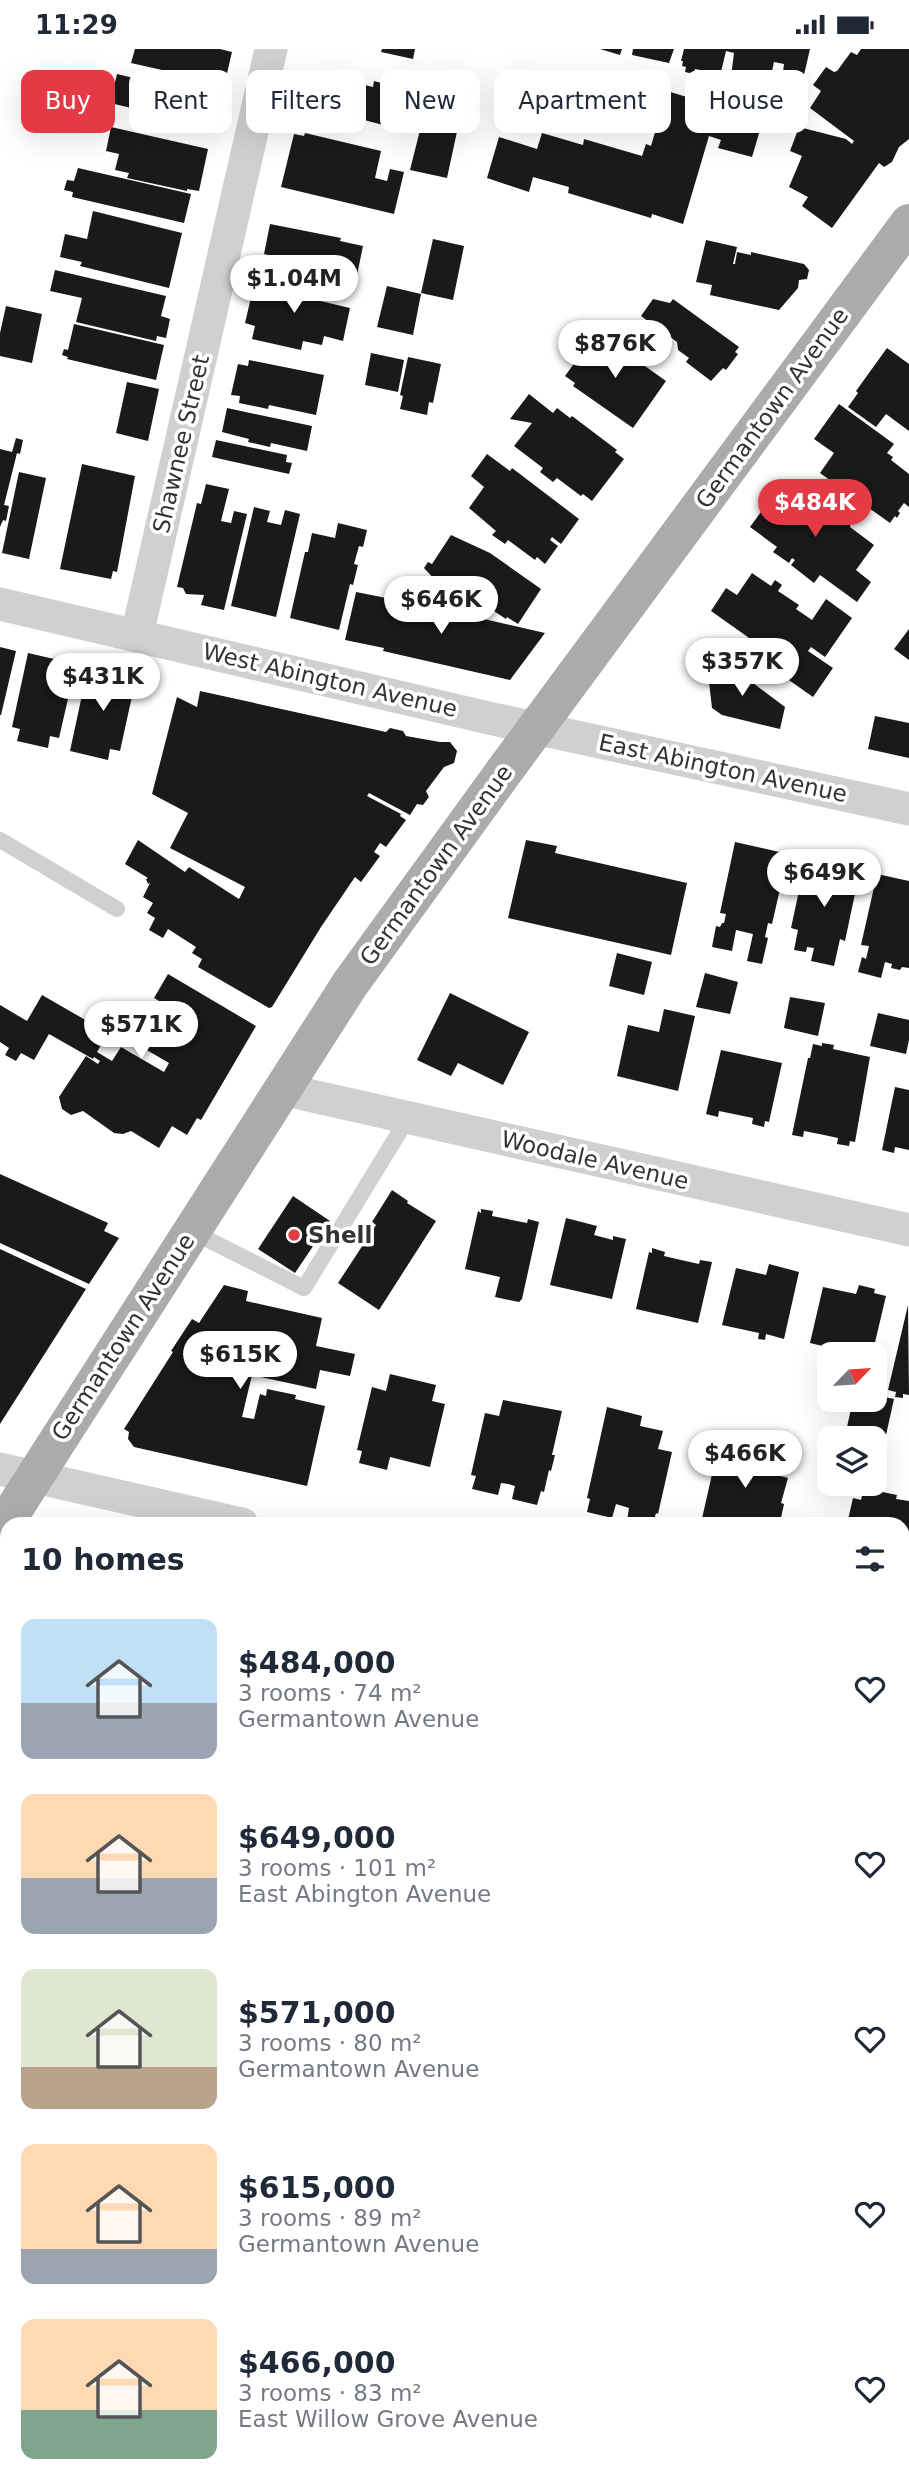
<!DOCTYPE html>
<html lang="en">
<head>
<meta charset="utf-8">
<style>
  body { margin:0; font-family:"DejaVu Sans",sans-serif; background:#f6f6f7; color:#1f2937; height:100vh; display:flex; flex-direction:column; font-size:26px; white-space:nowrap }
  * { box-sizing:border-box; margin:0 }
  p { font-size:23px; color:#747a83 }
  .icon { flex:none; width:38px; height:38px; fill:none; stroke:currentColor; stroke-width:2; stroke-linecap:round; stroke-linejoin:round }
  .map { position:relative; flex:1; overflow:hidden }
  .details { position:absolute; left:0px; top:1468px; width:910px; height:975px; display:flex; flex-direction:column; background:#fff; border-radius:21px 21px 0 0; box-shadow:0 7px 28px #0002 }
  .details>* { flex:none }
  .guide { position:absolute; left:21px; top:21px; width:868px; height:63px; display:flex; gap:14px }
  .needle { width:46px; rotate:65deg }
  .tools { position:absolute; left:817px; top:1293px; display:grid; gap:14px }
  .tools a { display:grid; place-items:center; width:70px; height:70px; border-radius:14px; background:#fff; box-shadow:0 7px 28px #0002; font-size:35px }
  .price { position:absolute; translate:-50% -60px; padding:0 16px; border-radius:24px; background:#fff; color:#222; font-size:23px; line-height:46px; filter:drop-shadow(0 2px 4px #0008) }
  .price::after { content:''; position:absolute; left:50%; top:42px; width:21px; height:16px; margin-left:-10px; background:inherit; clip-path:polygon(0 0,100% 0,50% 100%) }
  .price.current { background:#e63946; color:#fff }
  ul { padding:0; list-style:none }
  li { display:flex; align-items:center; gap:21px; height:175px; padding:0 21px }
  li span { display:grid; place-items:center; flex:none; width:196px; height:140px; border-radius:14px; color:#555 }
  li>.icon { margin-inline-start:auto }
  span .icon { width:84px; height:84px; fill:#fffc; stroke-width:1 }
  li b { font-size:30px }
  h2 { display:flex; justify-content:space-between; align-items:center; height:84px; padding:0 21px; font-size:30px }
  .tag { padding:0 24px; border-radius:14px; background:#fff; box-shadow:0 7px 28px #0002; font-size:24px; line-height:63px }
  .tag.current { background:#e63946; color:#fff }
  .status { display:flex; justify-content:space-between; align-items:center; height:49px; padding:0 35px; background:#fff; direction:ltr }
  .status svg { height:19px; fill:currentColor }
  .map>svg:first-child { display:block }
  .green { fill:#e6ecdf }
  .building { fill:#1a1a1a }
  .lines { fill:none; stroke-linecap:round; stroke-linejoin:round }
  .lane { stroke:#d0d0d0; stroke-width:16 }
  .street { stroke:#d0d0d0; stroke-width:33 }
  .primary { stroke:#ababab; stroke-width:38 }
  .poi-dot { fill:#e63946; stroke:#fff; stroke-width:2.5 }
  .labels { text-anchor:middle; stroke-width:7; stroke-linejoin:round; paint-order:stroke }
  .street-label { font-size:23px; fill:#333; stroke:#fff }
  .poi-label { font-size:23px; font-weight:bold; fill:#333; stroke:#fff; text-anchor:start }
</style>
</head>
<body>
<div class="status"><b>11:29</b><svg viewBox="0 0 49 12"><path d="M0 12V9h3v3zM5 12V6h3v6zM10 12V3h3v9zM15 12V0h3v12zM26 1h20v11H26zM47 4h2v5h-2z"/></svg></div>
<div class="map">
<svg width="909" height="2442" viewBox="0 0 909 2442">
  <rect width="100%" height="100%" fill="#fff"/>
  <polygon class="green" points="903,1653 909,1654 909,1864 903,1868"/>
  <g class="building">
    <polygon points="135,0 220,0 232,3 225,33 212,30 211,32 131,14"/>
    <polygon points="382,0 415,0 413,10 381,3"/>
    <polygon points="600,0 622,0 620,6"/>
    <polygon points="633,0 674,0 669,14 632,6"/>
    <polygon points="684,0 810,0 800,43 781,39 784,15 774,13 766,50 747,45 750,33 731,28 734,4 726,2 716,44 696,39 700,21 695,20 694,25 685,23 686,18 682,17 683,12 681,12"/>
    <polygon points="861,0 909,0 909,90 899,98 892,113 884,118 879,114 832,179 802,157 808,148 789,138 802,107 790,102 799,78 846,90 852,95 854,92 810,59 821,42 813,36 826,18 834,23 837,22 851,3 857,6"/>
    <polygon points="316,24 373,38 374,32 400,39 391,78 364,71 364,69 351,66 350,70 332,66 332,63 299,54 305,25 315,27"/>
    <polygon points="117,25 221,50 215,76 205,74 204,76 110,54"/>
    <polygon points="432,33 466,41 447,129 410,121"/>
    <polygon points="667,42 763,71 752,108 718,99 721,91 709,87 683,175 652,165 651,169 568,144 569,138 533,128 529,143 487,129 499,88 537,100 542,84 583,96 584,90 642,107 646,95 651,97"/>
    <polygon points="50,52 82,58 77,80 46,73"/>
    <polygon points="111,78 208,100 199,142 187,140 187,142 127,129 129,124 115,121 119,105 106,102"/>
    <polygon points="305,84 381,102 375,129 387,132 390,120 404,123 394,165 281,138 294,85 304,87"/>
    <polygon points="78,119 191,145 184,174 72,148 73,143 64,141 67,131 74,132"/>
    <polygon points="93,162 182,184 169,239 80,217 82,213 60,208 65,185 87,190"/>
    <polygon points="270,175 341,189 340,192 363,197 357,226 264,205"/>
    <polygon points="433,190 464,197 453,251 421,244"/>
    <polygon points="706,191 737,198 733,215 735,215 737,203 751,206 751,203 804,215 809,221 807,230 799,231 798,239 779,261 710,246 712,236 696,233"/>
    <polygon points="55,221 166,247 161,267 170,270 166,289 157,287 156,292 76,273 82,249 50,242"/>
    <polygon points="265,227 315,239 312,250 350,259 343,292 324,287 322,296 303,292 301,301 252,290 255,277 245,274 253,240 262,242"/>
    <polygon points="387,237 421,245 413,286 377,278"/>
    <polygon points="653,250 670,254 673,250 739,298 735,303 738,305 726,321 723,319 711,332 686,313 689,309 678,301 677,293 641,267"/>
    <polygon points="6,257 42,265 32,314 0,307 0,284"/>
    <polygon points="74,275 164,296 156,331 67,310 68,308 62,306 64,300 68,301"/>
    <polygon points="597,283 666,332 633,379 573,337 575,334 565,327"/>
    <polygon points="887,299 909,315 909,382 886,365 876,378 848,358 858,344 856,342"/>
    <polygon points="371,304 404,311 398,343 365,336"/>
    <polygon points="408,308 441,315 433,354 429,353 427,366 400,360 403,347 400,346"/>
    <polygon points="249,311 324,326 316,366 269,356 268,360 239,354 240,347 231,346 238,315 248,317"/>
    <polygon points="127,333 159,340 148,392 116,384"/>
    <polygon points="529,345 553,364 557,359 570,369 572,367 617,401 615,403 624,410 592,452 583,445 581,447 557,429 553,433 540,423 543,419 514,397 532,374 510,370"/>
    <polygon points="839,355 894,395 887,404 893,408 891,411 909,425 909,458 904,454 898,462 900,464 897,469 895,467 890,474 820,424 834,404 814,390"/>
    <polygon points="227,359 312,377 307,402 271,394 270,398 248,393 249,390 222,383"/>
    <polygon points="16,389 23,391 20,405 17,404 4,456 9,457 6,472 3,471 0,478 0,400 12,403"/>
    <polygon points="216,391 287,406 286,413 292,414 289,425 212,408"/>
    <polygon points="487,405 510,422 512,419 579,470 561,495 552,488 550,491 558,497 545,515 537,508 535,511 508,491 505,495 492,486 496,482 469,459 484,438 471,427"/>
    <polygon points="82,415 135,427 117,523 113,522 111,530 60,520"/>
    <polygon points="19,423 46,429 29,510 2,504"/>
    <polygon points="785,430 817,452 820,449 832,458 829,462 838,468 842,466 851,472 850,478 874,496 856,521 871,533 857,553 820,526 814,534 791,516 795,511 792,509 789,514 773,503 777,498 750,478"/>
    <polygon points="206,435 229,440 221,472 231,474 234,462 247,465 224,561 201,556 204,546 186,545 183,539 177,538 197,454 201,455"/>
    <polygon points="254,458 270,462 267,473 281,476 285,461 300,465 276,568 231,557"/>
    <polygon points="338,474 367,481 363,498 359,497 354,515 358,516 353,536 350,535 339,581 290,569 305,503 308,503 312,484 335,489"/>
    <polygon points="451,486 490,504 541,540 518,575 507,568 506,570 471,547 469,550 462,545 464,542 449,532 438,534 424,519 428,513 432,515"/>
    <polygon points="752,524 771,537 775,531 782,536 778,542 799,556 796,560 812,571 826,550 852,569 825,608 811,598 808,602 833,619 813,648 786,629 797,613 770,595 766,601 711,562 726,539 737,546"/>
    <polygon points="356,543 432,558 545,584 510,631 383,602 384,599 345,591"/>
    <polygon points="909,580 909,611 894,600"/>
    <polygon points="0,598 16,602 1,666 0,666"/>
    <polygon points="28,604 76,615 59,689 50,687 48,699 17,692 20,680 12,678"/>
    <polygon points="722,611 785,658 780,680 722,666 712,659 708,624"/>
    <polygon points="88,618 136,629 120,702 110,700 108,711 70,702"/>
    <polygon points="200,642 386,683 390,679 403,682 406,687 440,693 450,693 457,702 454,714 444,718 426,742 429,748 423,756 417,755 410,766 369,744 367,747 401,765 400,767 406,771 386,798 380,794 374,803 380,807 361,833 355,828 321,878 272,958 269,959 198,918 202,910 192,904 196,898 168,880 163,889 149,881 155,869 147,864 153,854 143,848 150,834 148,835 146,830 148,829 125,815 138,791 185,823 189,818 239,850 245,838 170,799 188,764 152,745 177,648 197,658"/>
    <polygon points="875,667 909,674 909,709 868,700"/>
    <polygon points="526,791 557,797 555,804 687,834 671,906 508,869"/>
    <polygon points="735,793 788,805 772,875 768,874 765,888 768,889 762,915 747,912 753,885 736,881 732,902 712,898 716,877 720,878 722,874 724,874 726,865 720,864"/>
    <polygon points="806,809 860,821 845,892 840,890 834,917 811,912 814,899 807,898 806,903 794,901 798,881 791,879"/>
    <polygon points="877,825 909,832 909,919 902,918 900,921 891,919 892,915 885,913 881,929 858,923 862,908 866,910 869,897 861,896"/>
    <polygon points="617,904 652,913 644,946 609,937"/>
    <polygon points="705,924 738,933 730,965 696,958"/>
    <polygon points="168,925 256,977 201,1071 197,1069 187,1086 172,1077 159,1099 131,1082 123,1085 114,1084 83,1062 71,1066 62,1060 59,1048 86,1007 98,1015 100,1012 94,1008 93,1010 49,985 34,1011 21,1004 16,1012 5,1006 9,999 0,993 0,956 27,972 42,946 108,984 97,1003 112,1012 121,998 164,1023 169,1014 128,990 149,953 193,978 196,974 154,949"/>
    <polygon points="450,944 529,983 503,1036 458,1014 451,1027 417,1011"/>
    <polygon points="790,948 825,954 818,987 784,979"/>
    <polygon points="664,960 695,967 678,1042 617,1027 628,976 659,983"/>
    <polygon points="878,964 909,971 909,991 906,1005 870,997"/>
    <polygon points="822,994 834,996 833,1000 870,1008 855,1093 850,1092 849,1097 837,1095 838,1089 824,1086 804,1082 803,1088 792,1086 808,1009 810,1009 813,995 822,997"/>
    <polygon points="721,1001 782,1014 769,1073 765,1072 764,1078 752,1075 753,1069 719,1062 718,1068 706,1065"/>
    <polygon points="895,1038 909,1041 909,1101 895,1098 894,1104 882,1101"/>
    <polygon points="0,1125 108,1174 104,1182 119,1189 89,1235 0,1194"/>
    <polygon points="392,1141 408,1152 407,1154 436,1172 379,1261 338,1234 376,1176 372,1173"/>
    <polygon points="293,1147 330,1172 295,1224 258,1200"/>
    <polygon points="481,1160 493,1162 492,1167 527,1174 528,1170 539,1173 522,1250 519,1253 495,1248 500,1228 465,1220 478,1162 481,1164"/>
    <polygon points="566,1169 597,1177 594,1186 613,1191 613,1187 626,1190 612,1250 550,1236"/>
    <polygon points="652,1199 665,1203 664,1207 681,1211 699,1215 700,1211 712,1213 698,1274 636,1260 649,1203 652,1204"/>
    <polygon points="0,1200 86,1240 0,1375"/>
    <polygon points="769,1215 799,1223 784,1290 766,1285 765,1291 758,1290 759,1284 722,1276 736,1219 766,1226"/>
    <polygon points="224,1236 248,1242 246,1252 322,1269 316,1297 355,1305 350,1327 320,1321 316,1340 252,1326 242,1368 254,1370 260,1345 266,1347 267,1340 296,1346 295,1350 325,1357 307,1437 134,1398 128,1390 129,1383 124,1380 173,1303 171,1302 192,1270 199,1274"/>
    <polygon points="859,1236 875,1240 874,1244 886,1247 872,1306 843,1306 844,1302 810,1294 823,1238 856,1245"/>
    <polygon points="908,1256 909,1346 903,1345 903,1349 895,1348 896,1343 888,1341"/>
    <polygon points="390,1325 436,1336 432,1352 445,1355 430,1418 390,1408 387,1421 359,1414 362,1402 357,1401 372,1338 386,1342"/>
    <polygon points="875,1346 894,1350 886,1386 847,1378 853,1351 875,1351"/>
    <polygon points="503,1351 562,1362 552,1406 555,1406 551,1422 549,1421 544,1443 541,1442 537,1456 512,1450 515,1437 508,1435 501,1434 498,1446 472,1440 476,1427 471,1426 485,1364 499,1367"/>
    <polygon points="607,1358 642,1367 640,1377 663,1382 658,1400 672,1403 658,1465 656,1464 653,1475 627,1472 629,1459 616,1455 612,1469 587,1463 590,1450 587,1449"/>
    <polygon points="741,1391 749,1393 747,1402 777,1410 773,1425 788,1429 781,1454 784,1455 781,1469 778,1468 777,1475 703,1475 701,1474 715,1412 728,1416 733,1399 738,1400"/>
    <polygon points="868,1440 897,1446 896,1450 909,1452 909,1530 903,1529 903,1475 847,1475 853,1449 861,1451 863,1442 868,1443"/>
    <polygon points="0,1726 7,1728 7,1799 0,1797"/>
    <polygon points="0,1898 7,1901 7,1989 0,1986"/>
    <polygon points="905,2266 909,2267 909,2376 903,2374 903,2275"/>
    <polygon points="0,2345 7,2347 7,2360 1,2388"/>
    <polygon points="0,2390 7,2392 3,2419 0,2418"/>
    <polygon points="903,2431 909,2433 907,2442 879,2442 881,2436 903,2436"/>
    <polygon points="119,2436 155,2436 154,2442 140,2442"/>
    <polygon points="191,2436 322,2436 321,2442 190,2442"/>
  </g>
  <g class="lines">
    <g class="lane">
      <polyline points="0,791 117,860"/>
      <polyline points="191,1182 304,1239 408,1069"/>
      <polyline points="687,2436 723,2442"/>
      <polyline points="762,2442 774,2436"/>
    </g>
    <g class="street">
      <polyline points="0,555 493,670 909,760"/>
      <polyline points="137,586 271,0"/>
      <polyline points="281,1040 909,1181"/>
      <polyline points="0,1420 242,1475"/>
      <polyline points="903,1624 909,1625"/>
      <polyline points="0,1856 7,1858"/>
      <polyline points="903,1916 909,1911"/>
      <polyline points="903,2147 909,2150"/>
      <polyline points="0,2198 7,2200"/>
      <polyline points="413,2442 417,2436"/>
    </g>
    <polyline class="primary" points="0,1482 350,935 505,721 909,174"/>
  </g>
  <circle class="poi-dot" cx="294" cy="1186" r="7"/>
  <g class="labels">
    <g class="street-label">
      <text transform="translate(772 359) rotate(-54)" y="8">Germantown Avenue</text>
      <text transform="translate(181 395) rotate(-77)" y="8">Shawnee Street</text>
      <text transform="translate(330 631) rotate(13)" y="8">West Abington Avenue</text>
      <text transform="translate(723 719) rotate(12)" y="8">East Abington Avenue</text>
      <text transform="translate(436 816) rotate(-54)" y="8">Germantown Avenue</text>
      <text transform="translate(595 1111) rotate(13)" y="8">Woodale Avenue</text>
      <text transform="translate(123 1288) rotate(-57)" y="8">Germantown Avenue</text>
    </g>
    <g class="poi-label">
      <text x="308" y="1194">Shell</text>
    </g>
  </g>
</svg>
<div class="tools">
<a><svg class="needle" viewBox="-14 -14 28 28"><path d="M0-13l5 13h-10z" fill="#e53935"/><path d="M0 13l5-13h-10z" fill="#747a83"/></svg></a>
<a><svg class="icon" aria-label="layers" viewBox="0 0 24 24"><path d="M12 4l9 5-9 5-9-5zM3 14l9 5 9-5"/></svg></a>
</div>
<b class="price" style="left:294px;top:266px">$1.04M</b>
<b class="price" style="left:615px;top:331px">$876K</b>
<b class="price current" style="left:815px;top:490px">$484K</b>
<b class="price" style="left:441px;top:587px">$646K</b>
<b class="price" style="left:742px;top:649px">$357K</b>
<b class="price" style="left:103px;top:664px">$431K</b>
<b class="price" style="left:824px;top:860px">$649K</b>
<b class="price" style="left:141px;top:1012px">$571K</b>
<b class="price" style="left:240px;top:1342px">$615K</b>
<b class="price" style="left:745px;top:1441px">$466K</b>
<div class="guide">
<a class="tag current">Buy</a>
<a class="tag">Rent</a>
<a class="tag">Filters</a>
<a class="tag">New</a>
<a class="tag">Apartment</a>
<a class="tag">House</a>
</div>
<section class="details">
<h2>10 homes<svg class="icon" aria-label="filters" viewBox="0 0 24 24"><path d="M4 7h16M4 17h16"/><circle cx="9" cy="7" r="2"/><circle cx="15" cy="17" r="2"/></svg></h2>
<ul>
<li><span style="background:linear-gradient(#bfe0f5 60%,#9aa5b1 0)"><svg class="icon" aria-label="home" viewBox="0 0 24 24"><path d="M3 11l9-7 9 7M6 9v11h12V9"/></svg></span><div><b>$484,000</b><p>3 rooms · 74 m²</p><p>Germantown Avenue</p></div><svg class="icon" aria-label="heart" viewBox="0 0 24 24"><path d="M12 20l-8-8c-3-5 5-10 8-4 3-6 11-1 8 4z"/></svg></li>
<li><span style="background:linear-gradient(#ffd9b3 60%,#9aa5b1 0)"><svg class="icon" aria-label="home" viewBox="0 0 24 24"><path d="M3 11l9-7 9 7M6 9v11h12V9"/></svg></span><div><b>$649,000</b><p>3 rooms · 101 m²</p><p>East Abington Avenue</p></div><svg class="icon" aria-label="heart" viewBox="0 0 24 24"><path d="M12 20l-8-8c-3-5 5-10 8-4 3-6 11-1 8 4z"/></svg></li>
<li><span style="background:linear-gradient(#dfe7d0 70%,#b9a48a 0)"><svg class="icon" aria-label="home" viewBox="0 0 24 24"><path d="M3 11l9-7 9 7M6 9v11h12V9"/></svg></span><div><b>$571,000</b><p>3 rooms · 80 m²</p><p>Germantown Avenue</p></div><svg class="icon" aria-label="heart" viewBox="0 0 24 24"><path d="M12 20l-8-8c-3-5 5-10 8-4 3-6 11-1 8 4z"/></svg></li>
<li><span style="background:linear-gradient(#ffd9b3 75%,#9aa5b1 0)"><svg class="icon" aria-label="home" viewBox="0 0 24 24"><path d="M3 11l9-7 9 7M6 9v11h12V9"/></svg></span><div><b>$615,000</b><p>3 rooms · 89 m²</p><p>Germantown Avenue</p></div><svg class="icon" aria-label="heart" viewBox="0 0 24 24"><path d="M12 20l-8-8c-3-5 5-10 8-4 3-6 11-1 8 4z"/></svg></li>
<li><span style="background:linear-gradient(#ffd9b3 65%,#7fa58c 0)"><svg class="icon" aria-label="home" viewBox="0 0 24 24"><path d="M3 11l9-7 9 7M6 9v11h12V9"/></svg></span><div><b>$466,000</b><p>3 rooms · 83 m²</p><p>East Willow Grove Avenue</p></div><svg class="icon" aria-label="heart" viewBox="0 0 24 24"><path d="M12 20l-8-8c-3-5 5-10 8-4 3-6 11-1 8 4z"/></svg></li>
</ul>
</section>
</div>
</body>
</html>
